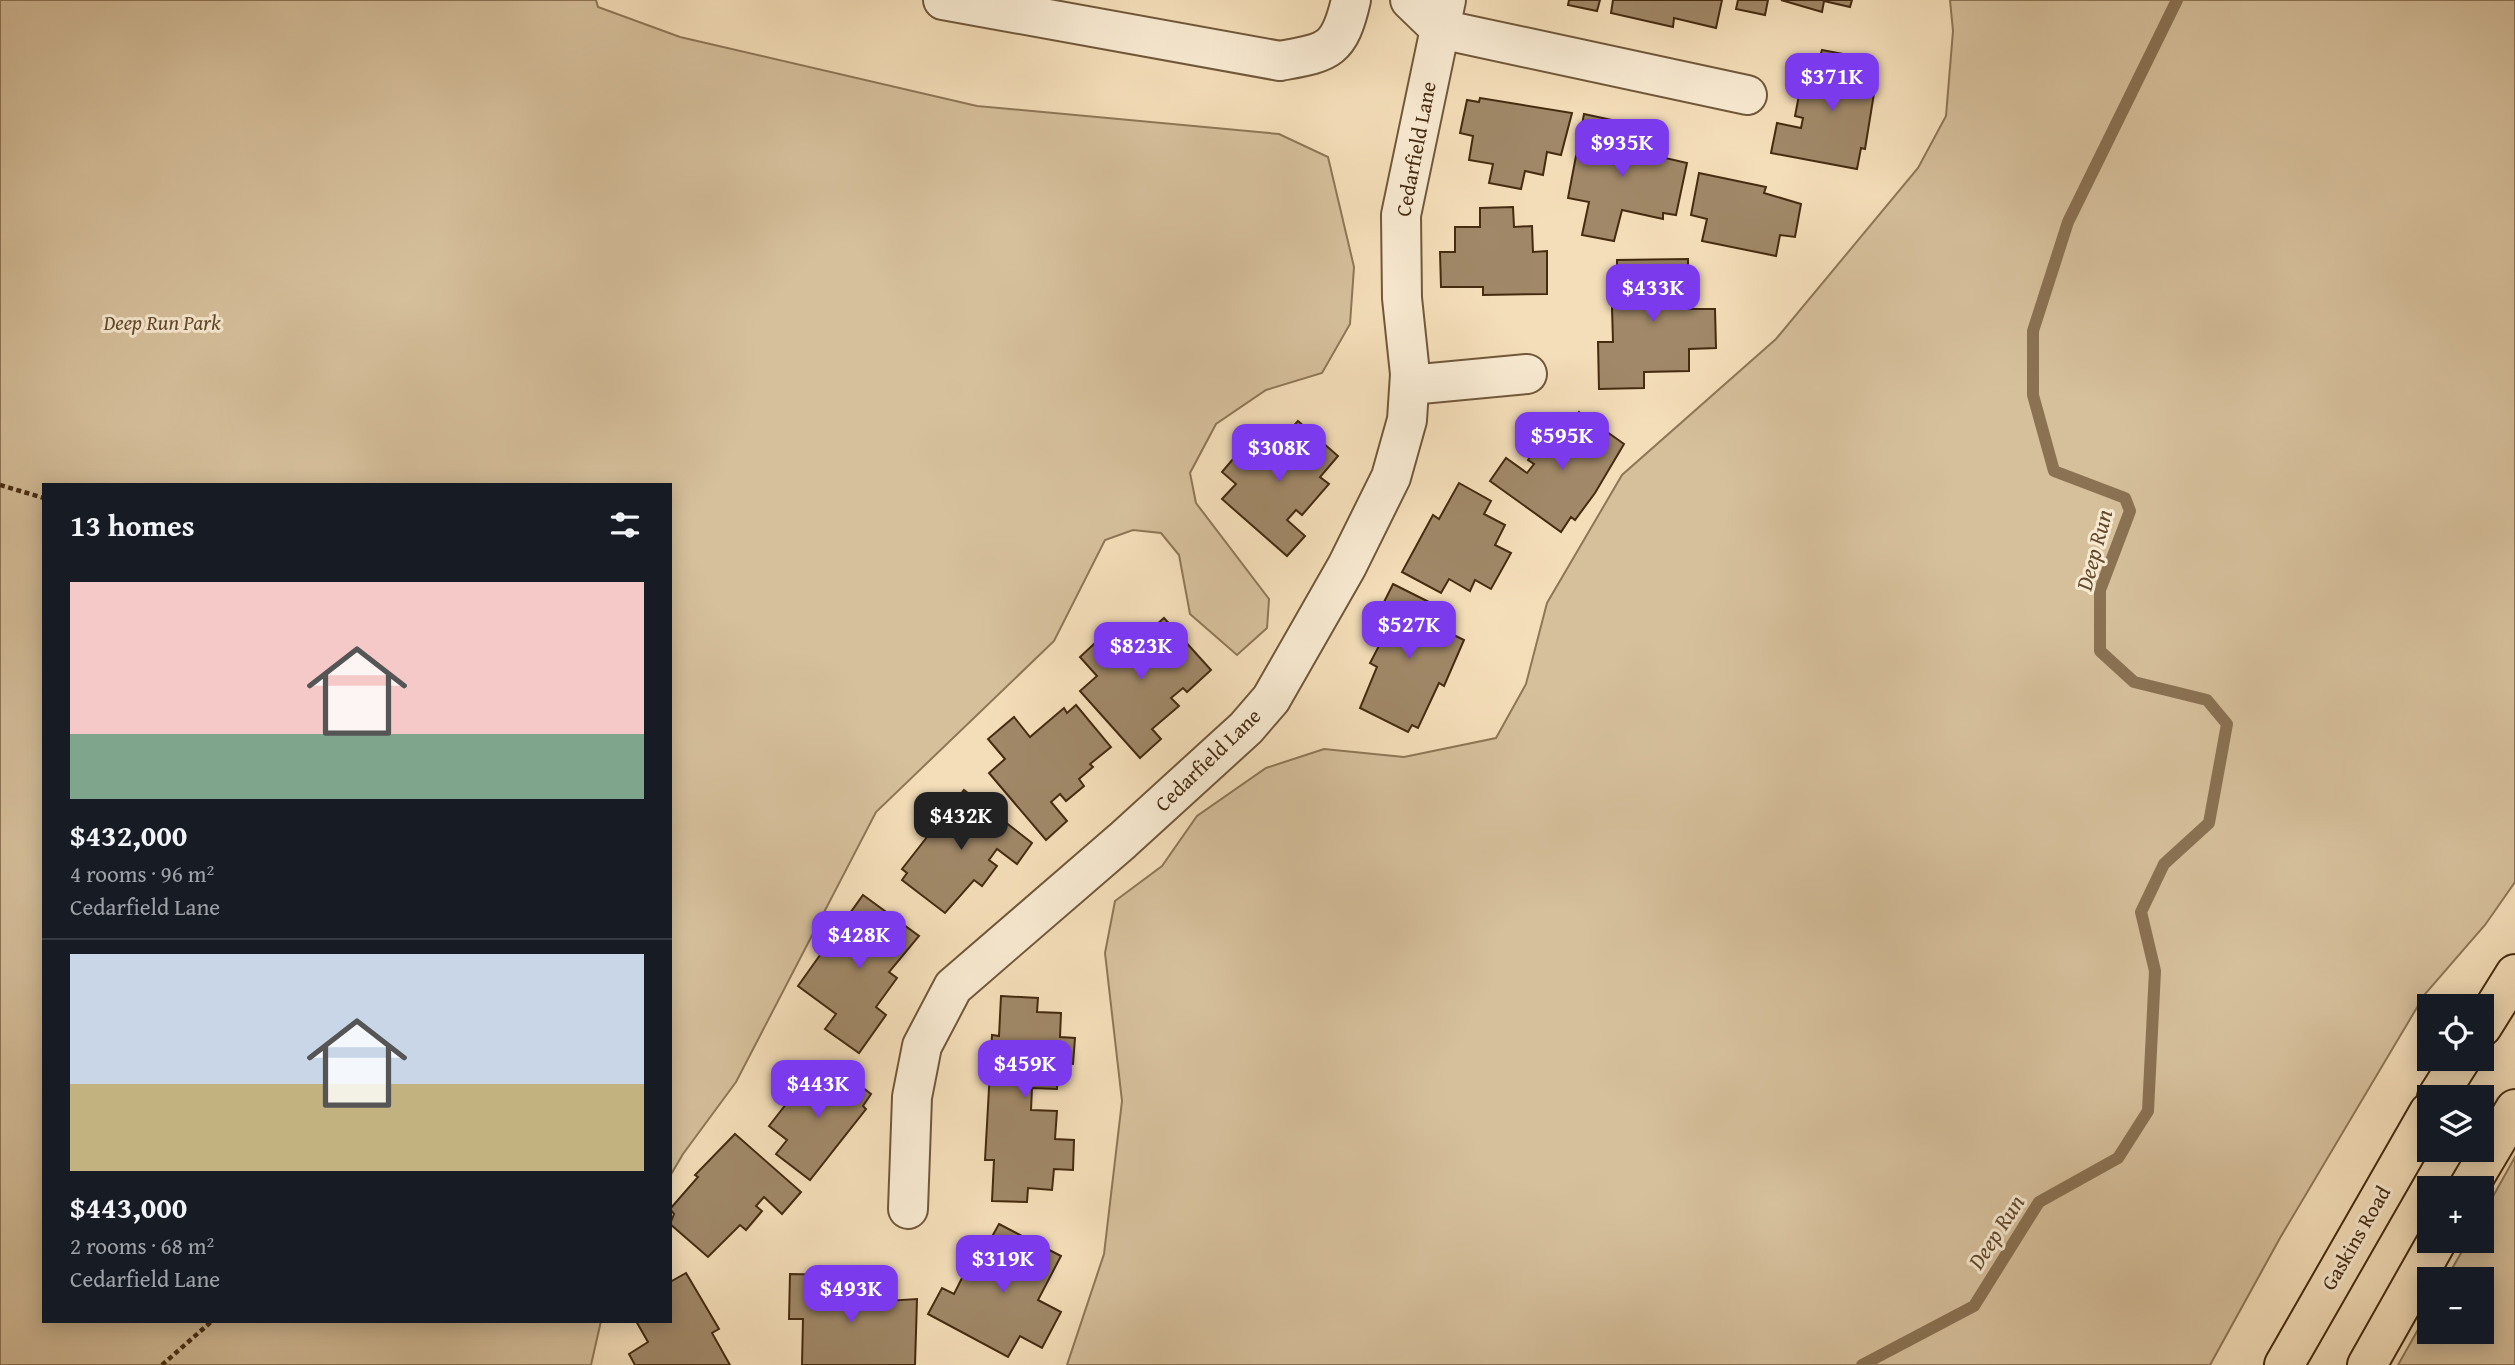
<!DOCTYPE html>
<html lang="en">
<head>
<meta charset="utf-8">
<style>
  body { margin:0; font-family:"Gentium Book Plus",serif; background:#20242c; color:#f1f3f6; height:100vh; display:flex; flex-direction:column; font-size:26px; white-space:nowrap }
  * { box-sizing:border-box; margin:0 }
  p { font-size:23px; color:#9ea1a6 }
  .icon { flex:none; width:38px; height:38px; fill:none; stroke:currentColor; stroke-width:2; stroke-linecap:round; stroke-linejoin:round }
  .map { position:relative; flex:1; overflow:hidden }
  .details { position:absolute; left:42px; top:483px; width:630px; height:840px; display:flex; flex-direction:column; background:#171b24; border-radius:0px; box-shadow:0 4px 18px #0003 }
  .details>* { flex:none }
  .fabs { position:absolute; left:2417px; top:994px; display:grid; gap:14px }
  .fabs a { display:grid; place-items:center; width:77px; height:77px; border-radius:0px; background:#171b24; box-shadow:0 4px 18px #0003; font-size:35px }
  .price { position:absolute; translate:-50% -60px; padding:0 16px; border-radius:14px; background:#7c3aed; color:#fff; font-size:23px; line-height:46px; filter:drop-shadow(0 2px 4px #0008) }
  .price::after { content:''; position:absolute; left:50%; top:42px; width:21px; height:16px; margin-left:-10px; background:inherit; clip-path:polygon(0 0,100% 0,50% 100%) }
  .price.current { background:#222; color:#fff }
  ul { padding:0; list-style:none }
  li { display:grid; align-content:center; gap:14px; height:371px; padding:0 28px }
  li+li { border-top:2px solid #363941 }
  li span { display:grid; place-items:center; height:217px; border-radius:0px; color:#555 }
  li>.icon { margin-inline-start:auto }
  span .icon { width:126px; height:126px; fill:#fffc; stroke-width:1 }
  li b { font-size:30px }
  h2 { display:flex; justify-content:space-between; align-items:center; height:84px; padding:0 28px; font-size:30px }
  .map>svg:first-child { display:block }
  .green { fill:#d6c09c; stroke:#8e7656; stroke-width:2 }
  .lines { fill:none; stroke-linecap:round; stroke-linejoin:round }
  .stream { stroke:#8a7253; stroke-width:12 }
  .building { fill:#a08868; stroke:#452b10; stroke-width:2 }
  .minor-casing { stroke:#71583a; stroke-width:42 }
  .major-casing { stroke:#452b10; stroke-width:42 }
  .path { stroke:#452b10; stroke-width:4.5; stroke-dasharray:5 3.5; stroke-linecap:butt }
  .minor { stroke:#f8ead2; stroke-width:38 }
  .major { stroke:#f4deb9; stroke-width:38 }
  .labels { text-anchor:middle; stroke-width:6; stroke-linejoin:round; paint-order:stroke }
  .street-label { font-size:21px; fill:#452b10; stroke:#f8ead2 }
  .park-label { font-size:21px; font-style:italic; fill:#62492c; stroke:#f8ead2 }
  .water-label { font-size:23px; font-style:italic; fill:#62482c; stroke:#f8ead2 }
</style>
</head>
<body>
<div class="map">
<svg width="2515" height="1365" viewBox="0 0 2515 1365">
  <rect width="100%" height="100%" fill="#f4deb9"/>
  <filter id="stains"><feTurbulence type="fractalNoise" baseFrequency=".00286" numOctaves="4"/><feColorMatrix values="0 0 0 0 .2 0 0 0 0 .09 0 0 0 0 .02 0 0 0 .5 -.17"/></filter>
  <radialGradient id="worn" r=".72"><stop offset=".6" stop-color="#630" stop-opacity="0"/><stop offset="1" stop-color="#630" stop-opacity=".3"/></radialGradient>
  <g class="green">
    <polygon points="0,0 596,0 598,7 680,37 977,106 1279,134 1328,157 1354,267 1350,324 1322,373 1266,390 1216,424 1190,473 1196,503 1269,599 1267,628 1237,655 1190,614 1179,555 1161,533 1133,530 1105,540 1054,641 876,812 736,1082 683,1154 670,1176 670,485 44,485 44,1321 601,1321 591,1365 0,1365"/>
    <polygon points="1950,0 2515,0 2515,882 2485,925 2425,994 2280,1238 2210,1365 1067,1365 1104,1254 1122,1101 1105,953 1115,901 1162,866 1197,816 1266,768 1324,749 1404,757 1496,738 1526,684 1547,603 1622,475 1776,339 1918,168 1946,116 1953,31"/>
    <polygon points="2515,1157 2515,1365 2398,1365 2429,1310 2429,1332 2482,1332 2482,1279 2446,1279 2468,1241 2482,1241 2482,1216"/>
  </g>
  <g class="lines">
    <polyline class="stream" points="1862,1365 1974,1306 2039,1202 2118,1158 2148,1111 2155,971 2141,912 2164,864 2209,823 2227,724 2207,700 2134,682 2100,651 2100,590 2130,511 2125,498 2054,471 2033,395 2033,331 2068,222 2177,0"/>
  </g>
  <g class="building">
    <polygon points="1569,0 1600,0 1597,11 1568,5"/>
    <polygon points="1613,0 1722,0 1716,28 1674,18 1673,27 1611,13"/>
    <polygon points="1738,0 1768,0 1765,15 1736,9"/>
    <polygon points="1781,0 1852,0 1850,7 1824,1 1822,12"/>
    <polygon points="1822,50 1875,60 1872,74 1877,75 1865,149 1861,148 1857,169 1771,153 1777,123 1801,128 1803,118 1795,116 1800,90 1809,92"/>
    <polygon points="1480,98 1572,113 1561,155 1547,152 1543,175 1525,171 1521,189 1489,183 1493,164 1469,160 1473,136 1460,133 1467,100 1479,102"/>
    <polygon points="1584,114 1612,120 1607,143 1619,145 1621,137 1663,146 1661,157 1687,163 1676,215 1663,213 1663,219 1622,210 1614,241 1582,235 1589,202 1568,198"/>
    <polygon points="1699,173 1766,187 1764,193 1801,204 1795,237 1780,235 1776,256 1702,241 1707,219 1691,215"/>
    <polygon points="1513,207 1514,227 1532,226 1533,252 1547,251 1547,294 1483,295 1483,287 1441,287 1440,252 1455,252 1455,227 1480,227 1480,208"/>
    <polygon points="1688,259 1688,309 1715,309 1716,348 1689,349 1689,371 1644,372 1644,388 1599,389 1598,342 1613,342 1612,307 1622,306 1622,290 1617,290 1617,260"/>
    <polygon points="1579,412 1624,444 1595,493 1575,520 1571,517 1561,532 1490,481 1506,458 1527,473 1534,464 1528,460 1553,425 1564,433"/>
    <polygon points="1298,421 1338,456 1320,477 1329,484 1302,515 1296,510 1287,520 1305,536 1287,556 1222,499 1236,484 1222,472 1245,445 1259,458 1286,427 1290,430"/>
    <polygon points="1459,483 1491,501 1484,514 1505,525 1495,545 1511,553 1491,589 1475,580 1470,591 1449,579 1441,593 1402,572 1433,515 1439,519"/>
    <polygon points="1393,584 1435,605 1427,622 1464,640 1444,686 1439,683 1418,728 1412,725 1408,732 1360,708 1377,667 1370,663 1381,642 1390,646 1396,635 1373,624"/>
    <polygon points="1164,618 1211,670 1187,692 1183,688 1171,698 1179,706 1152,729 1161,739 1140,758 1080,691 1097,676 1080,657 1109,630 1128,650"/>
    <polygon points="1076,705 1111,747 1090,764 1093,767 1079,779 1084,786 1066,801 1060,794 1051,802 1067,821 1046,840 989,773 1005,759 988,739 1014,717 1030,737 1064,708 1067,713"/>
    <polygon points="964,790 1032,843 1017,864 997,849 989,860 997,866 982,886 974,880 945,913 902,880 907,873 902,869"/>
    <polygon points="863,895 919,936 889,972 897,978 876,1007 886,1015 859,1053 825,1029 836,1014 798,986"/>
    <polygon points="1001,996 1038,998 1037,1012 1061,1013 1060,1037 1075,1038 1073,1064 1058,1063 1057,1089 1032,1088 1031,1110 1057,1111 1055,1139 1074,1140 1073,1170 1054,1169 1052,1190 1028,1188 1027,1202 992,1201 994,1160 985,1160 992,1035 999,1036"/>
    <polygon points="815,1067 837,1084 845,1074 871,1094 863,1106 866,1109 810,1180 776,1154 787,1140 769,1126"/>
    <polygon points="735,1134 801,1192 782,1214 764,1197 756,1206 762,1211 746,1230 740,1225 708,1257 670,1224 674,1214 670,1209 698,1177 695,1175"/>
    <polygon points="999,1224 1061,1256 1038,1300 1061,1312 1042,1348 1020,1336 1008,1357 928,1314 942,1288 954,1294 970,1262 981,1267 988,1253 984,1251"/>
    <polygon points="686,1273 719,1329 712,1333 730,1365 635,1365 629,1354 648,1342 636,1321 670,1321 670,1282"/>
    <polygon points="790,1274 835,1275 835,1290 870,1291 870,1302 917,1299 915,1365 802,1365 803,1319 789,1319"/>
  </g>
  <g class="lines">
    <g class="minor-casing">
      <g id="minor">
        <path d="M943 0 1280 61C1328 52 1339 52 1351 0"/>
        <polyline points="1410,0 1440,29 1747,95"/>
        <polyline points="1410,385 1527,374"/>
        <polyline points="908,1209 912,1097 922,1046 953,987 1122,841 1246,728 1271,699 1347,566 1391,477 1407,420 1410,374 1402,298 1401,215 1446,0"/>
      </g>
    </g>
    <g class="major-casing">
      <g id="major">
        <polyline points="2482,1027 2515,974"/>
        <polyline points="2437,1097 2461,1059"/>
        <polyline points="2468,1188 2515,1109"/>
        <polyline points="2284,1365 2429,1112"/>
        <polyline points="2367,1365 2437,1241"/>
      </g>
    </g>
    <g class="path">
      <polyline points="0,485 44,498"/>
      <polyline points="162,1365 212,1321"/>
    </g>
    <use href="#minor" class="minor"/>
    <use href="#major" class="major"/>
  </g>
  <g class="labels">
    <g class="street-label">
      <text transform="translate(1416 149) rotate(-79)" y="7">Cedarfield Lane</text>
      <text transform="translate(1208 760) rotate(-44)" y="7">Cedarfield Lane</text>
      <text transform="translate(2356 1238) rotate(-60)" y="7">Gaskins Road</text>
    </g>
    <g class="park-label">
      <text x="162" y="330">Deep Run Park</text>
    </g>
    <g class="water-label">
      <text transform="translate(2094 550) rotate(-75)" y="8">Deep Run</text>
      <text transform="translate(1996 1232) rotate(-57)" y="8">Deep Run</text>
    </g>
  </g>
  <rect width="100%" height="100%" filter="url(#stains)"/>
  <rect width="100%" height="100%" fill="url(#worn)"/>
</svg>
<div class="fabs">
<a><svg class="icon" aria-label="locate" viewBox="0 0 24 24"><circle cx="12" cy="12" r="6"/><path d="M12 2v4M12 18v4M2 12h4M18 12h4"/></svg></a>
<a><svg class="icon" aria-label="layers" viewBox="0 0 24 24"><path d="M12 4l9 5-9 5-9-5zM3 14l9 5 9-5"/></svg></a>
<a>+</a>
<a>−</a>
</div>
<b class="price" style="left:1832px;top:113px">$371K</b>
<b class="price" style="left:1622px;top:179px">$935K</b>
<b class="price" style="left:1653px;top:324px">$433K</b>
<b class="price" style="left:1562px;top:472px">$595K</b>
<b class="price" style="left:1279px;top:484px">$308K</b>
<b class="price" style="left:1409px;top:661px">$527K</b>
<b class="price" style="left:1141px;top:682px">$823K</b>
<b class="price current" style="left:961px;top:852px">$432K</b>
<b class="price" style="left:859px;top:971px">$428K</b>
<b class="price" style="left:1025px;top:1100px">$459K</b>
<b class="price" style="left:818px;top:1120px">$443K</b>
<b class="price" style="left:1003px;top:1295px">$319K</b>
<b class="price" style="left:851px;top:1325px">$493K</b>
<section class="details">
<h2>13 homes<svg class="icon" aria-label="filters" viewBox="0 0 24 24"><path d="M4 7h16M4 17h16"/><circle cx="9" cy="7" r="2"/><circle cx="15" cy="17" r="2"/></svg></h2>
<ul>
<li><span style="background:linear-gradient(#f6c9c9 70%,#7fa58c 0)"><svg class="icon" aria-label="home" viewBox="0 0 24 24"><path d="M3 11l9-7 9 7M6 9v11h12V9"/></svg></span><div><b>$432,000</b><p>4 rooms · 96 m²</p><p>Cedarfield Lane</p></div></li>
<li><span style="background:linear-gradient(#c9d6e8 60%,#c2b280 0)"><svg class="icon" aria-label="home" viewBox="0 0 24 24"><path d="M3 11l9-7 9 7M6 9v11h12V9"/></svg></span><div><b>$443,000</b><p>2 rooms · 68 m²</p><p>Cedarfield Lane</p></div></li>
</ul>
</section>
</div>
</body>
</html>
